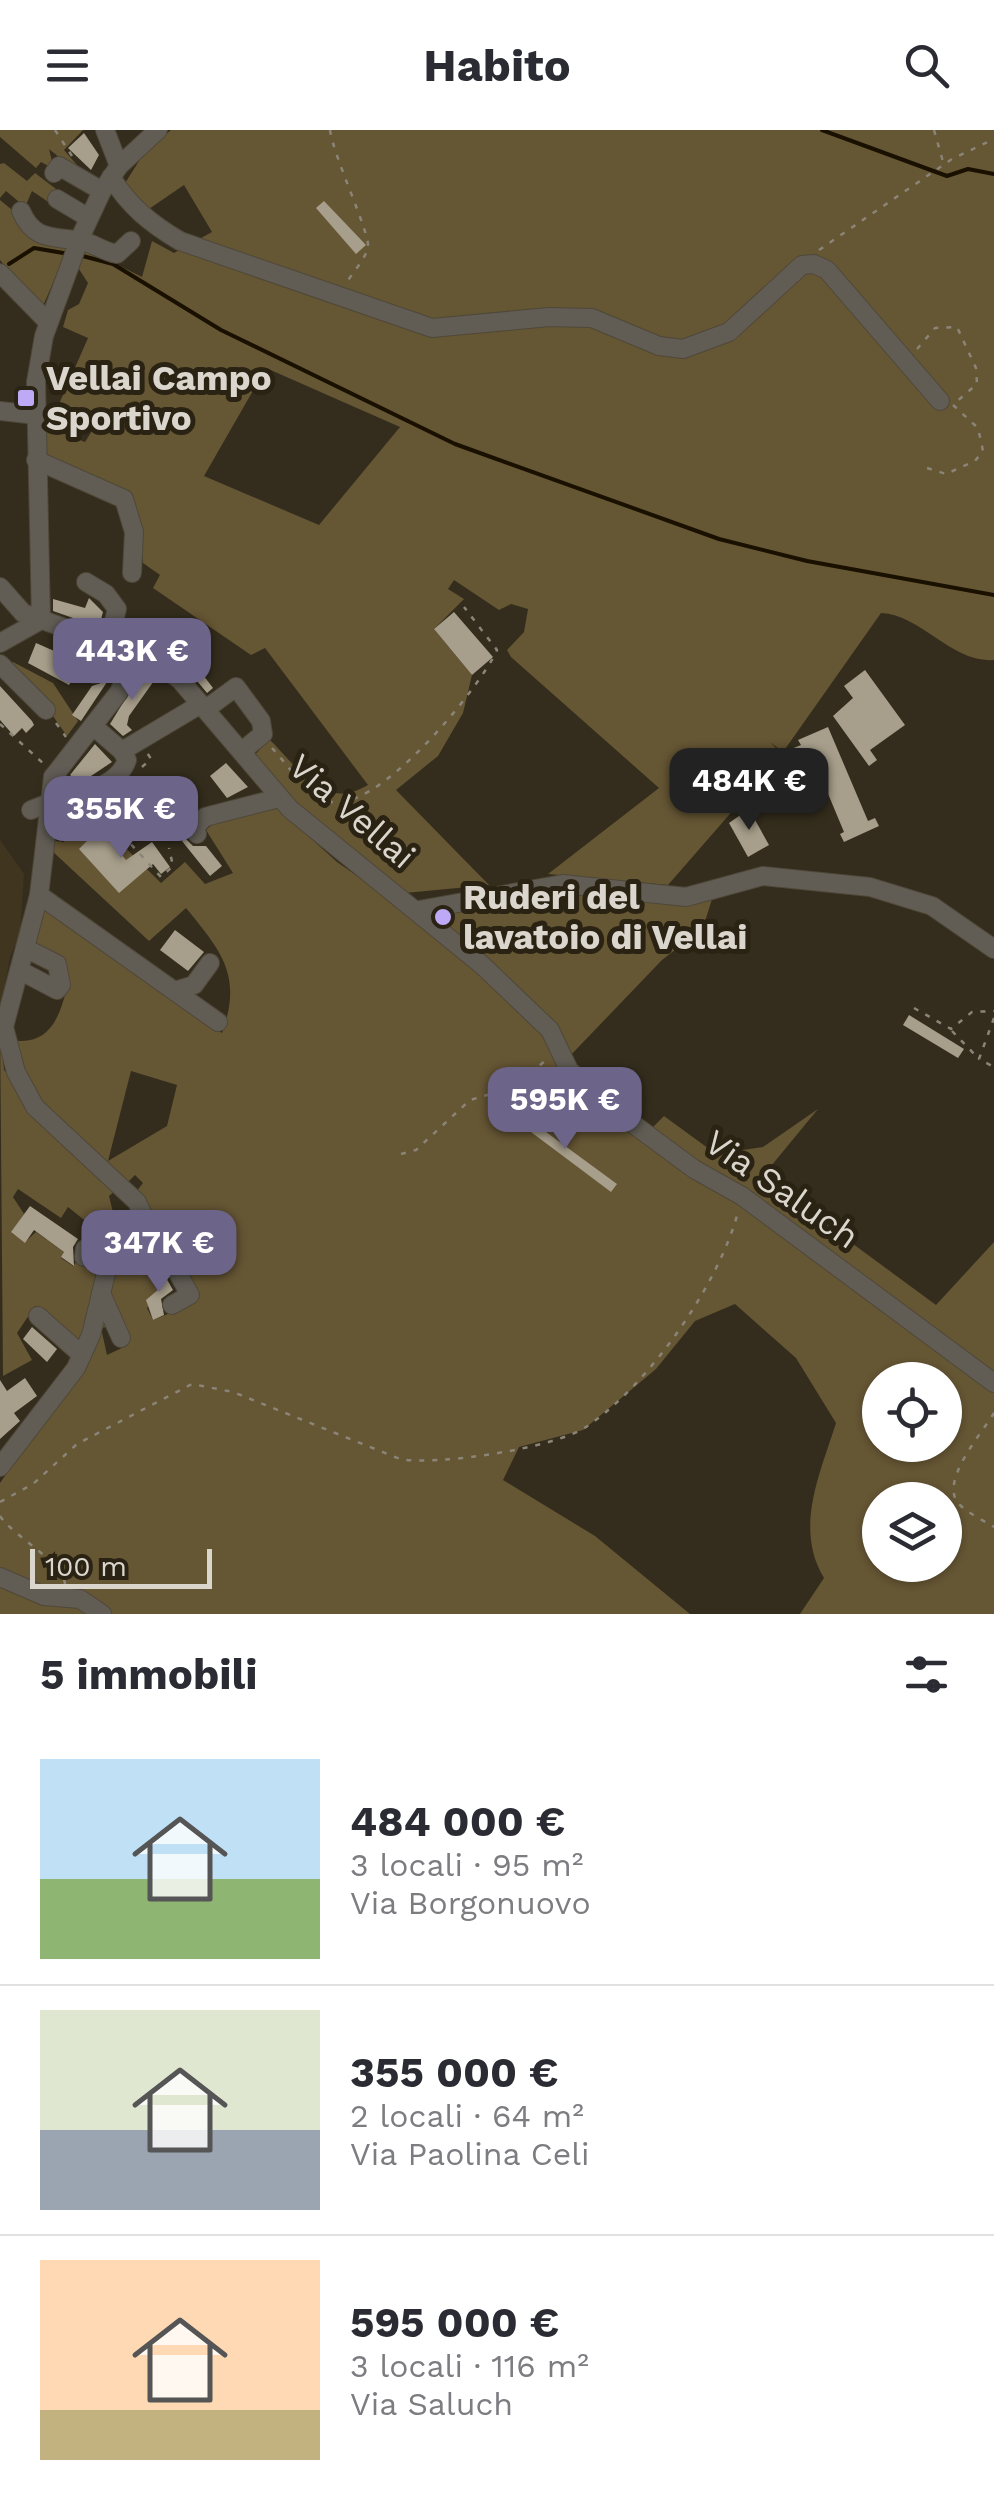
<!DOCTYPE html>
<html lang="it">
<head>
<meta charset="utf-8">
<style>
  body { margin:0; font-family:"Work Sans",sans-serif; background:#f2f2f3; color:#2b2b33; height:100vh; display:flex; flex-direction:column; font-size:38px; white-space:nowrap }
  * { box-sizing:border-box; margin:0 }
  p { font-size:32px; color:#7c7c81 }
  .icon { flex:none; width:55px; height:55px; fill:none; stroke:currentColor; stroke-width:2; stroke-linecap:round; stroke-linejoin:round }
  .map { position:relative; height:1484px; overflow:hidden }
  .details { display:flex; flex-direction:column; background:#fff; flex:1 }
  .details>* { flex:none }
  .controls { position:absolute; left:862px; top:1232px; display:grid; gap:20px }
  .controls a { display:grid; place-items:center; width:100px; height:100px; border-radius:50%; background:#fff; box-shadow:0 2px 8px #0004; font-size:50px }
  .scale { position:absolute; left:30px; bottom:25px; width:182px; box-sizing:border-box; padding-left:10px; border:5px solid #dbd6cd; border-top:0; font-size:28px; line-height:35px; white-space:nowrap; color:#dbd6cd; -webkit-text-stroke:8px #2a2313; paint-order:stroke }
  .price { position:absolute; translate:-50% -85px; padding:0 22px; border-radius:20px; background:#6d648a; color:#fff; font-size:32px; line-height:65px; filter:drop-shadow(0 2px 5px #0008) }
  .price::after { content:''; position:absolute; left:50%; top:60px; width:30px; height:22px; margin-left:-15px; background:inherit; clip-path:polygon(0 0,100% 0,50% 100%) }
  .price.active { background:#222; color:#fff }
  ul { padding:0; list-style:none }
  li { display:flex; align-items:center; gap:30px; height:250px; padding:0 40px }
  li+li { border-top:2px solid #e1e1e2 }
  li span { display:grid; place-items:center; flex:none; width:280px; height:200px; border-radius:0px; color:#555 }
  li>.icon { margin-inline-start:auto }
  span .icon { width:120px; height:120px; fill:#fffc; stroke-width:1 }
  li b { font-size:42px }
  h2 { display:flex; justify-content:space-between; align-items:center; height:120px; padding:0 40px; font-size:42px }
  header { display:flex; justify-content:space-between; align-items:center; height:130px; padding:0 40px; background:#fff; font-size:45px; font-weight:700 }
  .map>svg:first-child { display:block }
  .built { fill:#40361f }
  .green { fill:#655634; fill-rule:evenodd }
  .lines { fill:none; stroke-linecap:round; stroke-linejoin:round }
  .stream { stroke:#1a1000; stroke-width:4 }
  .building { fill:#a79e8b }
  .minor-casing { stroke:#4f4839; stroke-width:20 }
  .path { stroke:#8b8579; stroke-width:2.5; stroke-dasharray:5 8; stroke-linecap:butt }
  .minor { stroke:#615d55; stroke-width:18 }
  .poi-dot { fill:#bda9f5; stroke:#2a2313; stroke-width:4 }
  .labels { text-anchor:middle; stroke-width:10; stroke-linejoin:round; paint-order:stroke }
  .poi-label { font-size:35px; font-weight:bold; fill:#dbd6cd; stroke:#2a2313; text-anchor:start }
  .street-label { font-size:35px; fill:#dbd6cd; stroke:#2a2313 }
</style>
</head>
<body>
<header><svg class="icon" aria-label="menu" viewBox="0 0 24 24"><path d="M4 6h16M4 12h16M4 18h16"/></svg>Habito<svg class="icon" aria-label="search" viewBox="0 0 24 24"><circle cx="10" cy="10" r="6"/><path d="M15 15l6 6"/></svg></header>
<div class="map">
<svg width="994" height="1484" viewBox="0 0 994 1484">
  <rect width="100%" height="100%" fill="#342d1d"/>
  <polygon class="built" points="0,710 24,744 20,803 10,827 0,883"/>
  <g class="green">
    <polygon points="0,0 83,0 64,20 96,57 49,19 54,39 41,32 36,38 0,7"/>
    <path d="M171 0H994V530C951 533 922 485 881 483L783 622 770 612 782 624 668 755 548 744 659 658 511 527 507 520 524 502 528 479 511 474 499 480 454 450 448 459 464 469 434 499 472 545 463 583 438 626 396 660 489 755 405 763 314 695 253 627 269 609C300 639 323 682 368 655L265 518 251 525 153 458 160 445 143 433 139 398 127 367 45 329 47 297 85 312 98 291 59 274 88 208 63 197 68 180 79 174 88 153 77 136 84 118 142 147 152 111 174 123 212 102 184 55 146 81 122 58 144 23ZM266 238 400 297 319 395 204 346Z"/>
    <polygon points="4,33 27,51 35,43 56,59 53,75 32,61 25,77 6,61 0,68 0,34"/>
    <polygon points="0,70 17,84 15,90 32,101 71,115 66,123 56,121 65,125 43,176 38,176 0,130"/>
    <polygon points="13,532 53,553 78,591 67,606 48,579 9,540"/>
    <path d="M81 674 161 753 185 732 205 754 233 743 206 700 217 690 273 674 337 732 439 803 557 900 455 801 440 798 444 781 564 760 689 775 712 769 703 798 662 830 568 928 649 1001 664 986 716 1024 763 1017 818 979 762 1047 936 1175 994 1112V1484H800L824 1448C794 1398 820 1344 836 1293L796 1228 735 1174 695 1191 656 1239 583 1300 519 1317 503 1350 595 1406 690 1484H0V1353L95 1218 102 1175 112 1196 101 1198 107 1225 126 1216 105 1161 112 1135 129 1129 152 1143 159 1159 147 1178 153 1190 185 1177 177 1135 136 1062 143 1053 135 1045 127 1053 36 975 10 910C46 916 58 893 66 861L35 819 42 774 222 903C243 845 221 821 186 778L149 811 51 720 48 710 64 712 70 677 80 678ZM131 941 177 955 167 996 108 1031ZM880 1250H945V1315H880ZM880 1370H945V1435H880Z"/>
    <polygon points="0,893 4,940 117,1059 109,1066 118,1103 141,1089 156,1120 138,1112 134,1120 108,1109 68,1077 61,1088 18,1059 13,1067 24,1084 12,1103 25,1112 36,1102 64,1122 61,1128 73,1136 77,1131 100,1148 84,1220 35,1176 17,1203 32,1230 3,1246"/>
  </g>
  <g class="lines">
    <g class="stream">
      <polyline points="822,0 947,46 968,39 994,44"/>
      <polyline points="79,125 113,134 221,200 455,314 719,409 807,431 994,465"/>
      <polyline points="9,134 34,118 69,124"/>
    </g>
  </g>
  <g class="building">
    <polygon points="84,3 99,25 91,40 68,18"/>
    <polygon points="324,71 366,115 356,124 316,78"/>
    <polygon points="89,468 103,482 99,497 53,481 53,469 85,478"/>
    <polygon points="454,482 493,527 472,545 434,499"/>
    <polygon points="162,508 187,521 204,537 200,541 213,558 207,563 188,540 156,518"/>
    <polygon points="36,513 61,524 62,537 76,545 69,555 28,533"/>
    <polygon points="110,527 118,530 117,537 81,591 72,585 92,556 104,552"/>
    <polygon points="143,540 156,548 129,586 127,595 132,600 123,606 110,594"/>
    <polygon points="865,540 905,595 870,620 877,630 869,636 833,586 853,568 844,556"/>
    <polygon points="0,556 32,591 34,595 26,603 22,598 14,606 0,590"/>
    <polygon points="828,597 868,691 875,688 879,696 844,712 840,704 844,702 816,635 795,643 786,621 801,615 798,610"/>
    <polygon points="95,614 112,632 91,646 75,649 70,645"/>
    <polygon points="226,633 248,657 227,668 210,646"/>
    <polygon points="126,654 145,684 127,695 110,665"/>
    <polygon points="749,679 769,715 748,727 729,693"/>
    <polygon points="100,698 126,730 152,712 170,737 161,744 153,734 119,763 79,719"/>
    <polygon points="185,708 193,716 206,716 222,736 210,746 182,711"/>
    <polygon points="175,800 204,822 188,841 160,820"/>
    <polygon points="909,885 964,919 958,928 903,895"/>
    <polygon points="516,980 617,1054 611,1062 511,987"/>
    <polygon points="30,1076 78,1109 73,1117 74,1136 61,1127 64,1122 34,1100 25,1113 11,1102"/>
    <polygon points="161,1139 173,1160 161,1169 164,1185 153,1190 146,1170 159,1159 153,1146"/>
    <polygon points="32,1197 57,1219 47,1232 23,1209"/>
    <polygon points="25,1248 37,1266 14,1283 20,1291 0,1309 0,1250 7,1261"/>
  </g>
  <g class="lines">
    <g class="minor-casing">
      <g id="minor">
        <polyline points="105,0 119,36"/>
        <polyline points="54,43 59,36 102,61"/>
        <path d="M111 47C129 76 151 94 180 111L432 198 549 187 592 188 659 216 683 219 729 202 802 135 814 134 827 140 940 271"/>
        <polyline points="57,69 89,88"/>
        <path d="M21 81C35 114 57 105 85 112 96 115 105 122 117 124L131 111"/>
        <polyline points="0,143 48,192"/>
        <polyline points="0,281 36,285"/>
        <polyline points="36,330 124,369 134,402 132,443"/>
        <polyline points="86,452 106,464 117,479 108,513"/>
        <polyline points="0,457 23,483 151,529 180,550 290,679 482,835 550,900 569,940 602,971 694,1039 742,1066 994,1253"/>
        <polyline points="41,490 36,252 44,206 80,108 102,61 119,36 158,0"/>
        <polyline points="0,513 41,490"/>
        <polyline points="72,530 82,504"/>
        <polyline points="0,534 46,580"/>
        <polyline points="94,544 95,527 105,512"/>
        <polyline points="206,579 236,557 261,591 263,604 242,621"/>
        <polyline points="93,596 122,621"/>
        <polyline points="122,621 201,574"/>
        <polyline points="53,647 119,562 137,524"/>
        <path d="M53 647 71 662C92 663 120 651 127 630L122 621"/>
        <polyline points="31,680 51,672"/>
        <polyline points="197,704 195,697 205,687 279,668"/>
        <polyline points="39,765 218,892"/>
        <polyline points="419,780 563,754 686,767 763,746 870,757 932,776 994,819"/>
        <polyline points="19,840 57,860 61,855 57,834 25,818"/>
        <polyline points="174,861 194,855 210,833"/>
        <polyline points="160,1121 170,1129 190,1165 172,1175"/>
        <polyline points="84,1127 85,1119 103,1111 118,1124"/>
        <polyline points="101,1163 121,1208"/>
        <polyline points="38,1186 82,1225"/>
        <polyline points="0,1337 76,1238 91,1205 109,1131 118,1124 148,1135 160,1121 137,1072 35,977 16,942 4,897 39,765 53,647"/>
        <polyline points="0,1447 44,1466 80,1469 102,1484"/>
      </g>
    </g>
    <g class="path">
      <polyline points="55,0 72,26"/>
      <path d="M330 0C334 28 370 103 368 117 366 128 353 142 347 152"/>
      <polyline points="934,0 944,35"/>
      <polyline points="819,120 952,29 994,9"/>
      <polyline points="917,219 935,198 957,197 976,238 977,254 955,273"/>
      <polyline points="927,338 946,344 975,331 983,321 978,298 953,275"/>
      <polyline points="56,593 66,607"/>
      <polyline points="0,594 45,635"/>
      <path d="M272 618C288 635 305 663 327 671 375 688 480 558 497 520L464 477"/>
      <polyline points="142,637 151,629 146,621"/>
      <polyline points="96,676 161,747 173,736 169,718"/>
      <polyline points="914,878 951,899 972,882 994,881"/>
      <polyline points="994,888 979,929 994,937"/>
      <polyline points="952,901 978,928"/>
      <polyline points="495,961 520,983"/>
      <polyline points="401,1024 416,1020 470,970 515,957 546,930"/>
      <path d="M994 1283C982 1303 937 1354 960 1375 969 1384 983 1390 994 1397"/>
      <path d="M0 1372 33 1354 77 1314 192 1254 233 1262 400 1329C437 1336 555 1318 586 1297 649 1255 719 1154 738 1082"/>
      <path d="M0 1386C14 1407 65 1433 65 1455"/>
    </g>
    <use href="#minor" class="minor"/>
  </g>
  <g class="poi-dot">
    <rect x="16" y="258" width="20" height="20" rx="5"/>
    <circle cx="443" cy="787" r="10"/>
  </g>
  <g class="labels">
    <g class="poi-label">
      <text x="46" y="260">Vellai Campo<tspan x="46" dy="40">Sportivo</tspan></text>
      <text x="463" y="779">Ruderi del<tspan x="463" dy="40">lavatoio di Vellai</tspan></text>
    </g>
    <g class="street-label">
      <text transform="translate(352 681) rotate(41)" y="12">Via Vellai</text>
      <text transform="translate(782 1059) rotate(35)" y="12">Via Saluch</text>
    </g>
  </g>
</svg>
<div class="controls">
<a><svg class="icon" aria-label="locate" viewBox="0 0 24 24"><circle cx="12" cy="12" r="6"/><path d="M12 2v4M12 18v4M2 12h4M18 12h4"/></svg></a>
<a><svg class="icon" aria-label="layers" viewBox="0 0 24 24"><path d="M12 4l9 5-9 5-9-5zM3 14l9 5 9-5"/></svg></a>
</div>
<div class="scale">100 m</div>
<b class="price" style="left:132px;top:573px">443K €</b>
<b class="price active" style="left:749px;top:703px">484K €</b>
<b class="price" style="left:121px;top:731px">355K €</b>
<b class="price" style="left:565px;top:1022px">595K €</b>
<b class="price" style="left:159px;top:1165px">347K €</b>
</div>
<section class="details">
<h2>5 immobili<svg class="icon" aria-label="filters" viewBox="0 0 24 24"><path d="M4 7h16M4 17h16"/><circle cx="9" cy="7" r="2"/><circle cx="15" cy="17" r="2"/></svg></h2>
<ul>
<li><span style="background:linear-gradient(#bfe0f5 60%,#8fb573 0)"><svg class="icon" aria-label="home" viewBox="0 0 24 24"><path d="M3 11l9-7 9 7M6 9v11h12V9"/></svg></span><div><b>484 000 €</b><p>3 locali · 95 m²</p><p>Via Borgonuovo</p></div></li>
<li><span style="background:linear-gradient(#dfe7d0 60%,#9aa5b1 0)"><svg class="icon" aria-label="home" viewBox="0 0 24 24"><path d="M3 11l9-7 9 7M6 9v11h12V9"/></svg></span><div><b>355 000 €</b><p>2 locali · 64 m²</p><p>Via Paolina Celi</p></div></li>
<li><span style="background:linear-gradient(#ffd9b3 75%,#c2b280 0)"><svg class="icon" aria-label="home" viewBox="0 0 24 24"><path d="M3 11l9-7 9 7M6 9v11h12V9"/></svg></span><div><b>595 000 €</b><p>3 locali · 116 m²</p><p>Via Saluch</p></div></li>
</ul>
</section>
</body>
</html>
